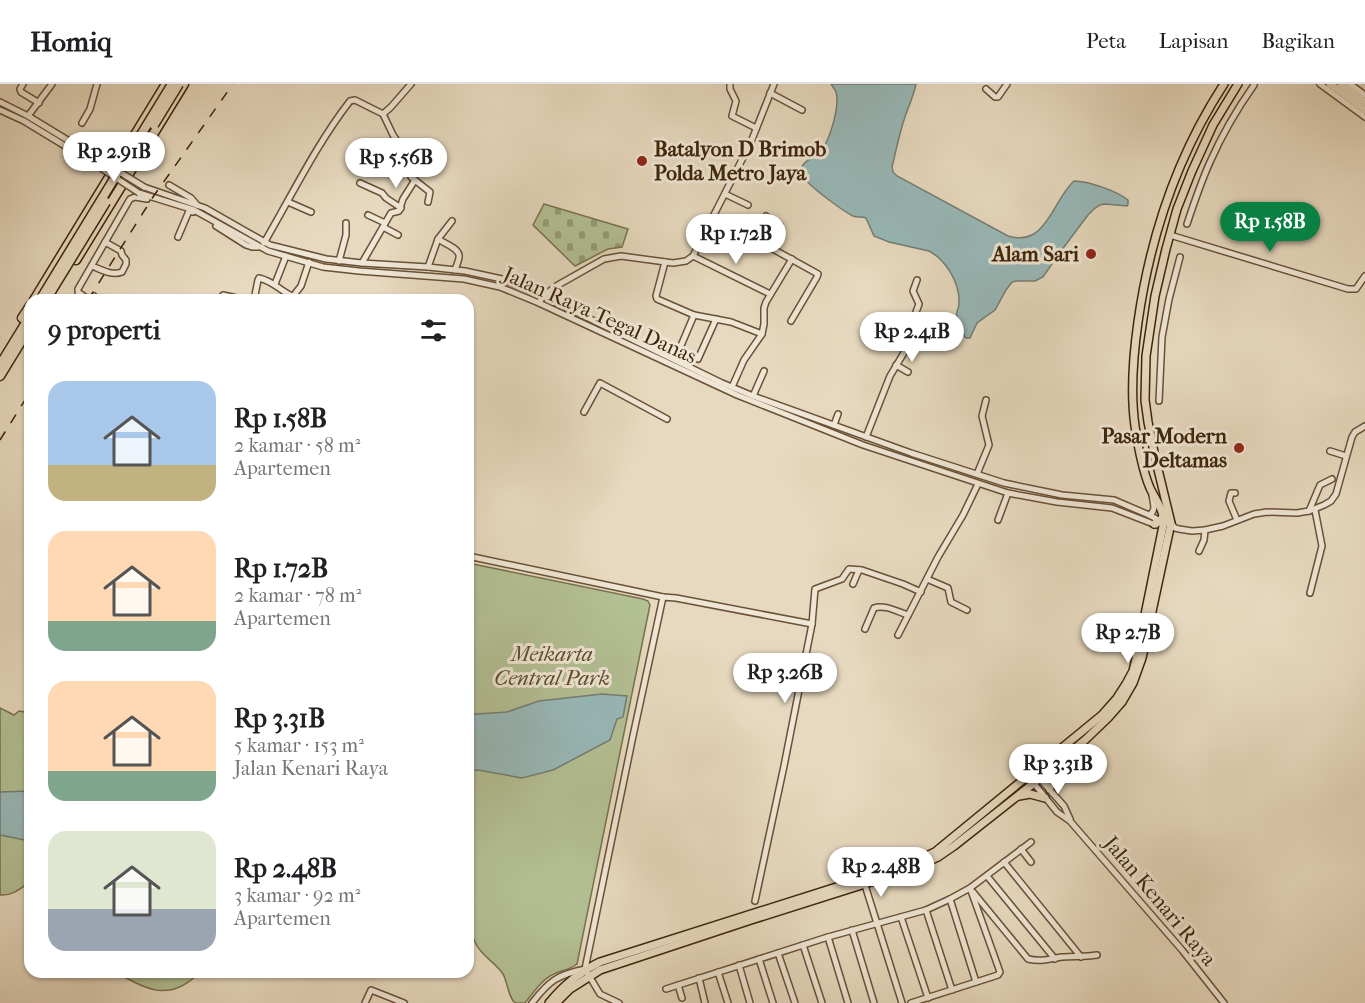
<!DOCTYPE html>
<html lang="id">
<head>
<meta charset="utf-8">
<style>
  body { margin:0; font-family:"IM FELL French Canon",serif; background:#f6f6f6; color:#202124; height:100vh; display:flex; flex-direction:column; font-size:22px; white-space:nowrap }
  * { box-sizing:border-box; margin:0 }
  p { font-size:20px; color:#757577 }
  .icon { flex:none; width:33px; height:33px; fill:none; stroke:currentColor; stroke-width:2; stroke-linecap:round; stroke-linejoin:round }
  .map { position:relative; flex:1; overflow:hidden }
  .panel { position:absolute; left:24px; top:210px; width:450px; height:684px; display:flex; flex-direction:column; background:#fff; border-radius:18px; box-shadow:0 2px 4px #0004 }
  .panel>* { flex:none }
  .price { position:absolute; translate:-50% -51px; padding:0 14px; border-radius:21px; background:#fff; color:#222; font-size:20px; line-height:39px; filter:drop-shadow(0 2px 3px #0008) }
  .price::after { content:''; position:absolute; left:50%; top:36px; width:18px; height:14px; margin-left:-9px; background:inherit; clip-path:polygon(0 0,100% 0,50% 100%) }
  .price.on { background:#0b8043; color:#fff }
  ul { padding:0; list-style:none }
  li { display:flex; align-items:center; gap:18px; height:150px; padding:0 24px }
  li span { display:grid; place-items:center; flex:none; width:168px; height:120px; border-radius:18px; color:#555 }
  li>.icon { margin-inline-start:auto }
  span .icon { width:72px; height:72px; fill:#fffc; stroke-width:1 }
  li b { font-size:26px }
  h2 { display:flex; justify-content:space-between; align-items:center; height:72px; padding:0 24px; font-size:26px }
  header { display:flex; align-items:center; gap:36px; box-sizing:border-box; height:84px; padding:0 30px; background:#fff; border-bottom:2px solid #e0e0e0 }
  header strong { font-size:28px }
  nav { display:flex; gap:33px; margin-inline-start:auto; font-size:21px }
  .map>svg:first-child { display:block }
  .cemetery { fill:url(#cemetery-stones); stroke:#78724e; stroke-width:1.5 }
  .park { fill:#b3c094; stroke:#78724e; stroke-width:1.5 }
  .water { fill:#98b9b9; stroke:#747d73; stroke-width:1.5 }
  .lines { fill:none; stroke-linecap:round; stroke-linejoin:round }
  .minor-casing { stroke:#685136; stroke-width:8 }
  .major-casing { stroke:#3e2409; stroke-width:10 }
  .highway-casing { stroke:#3e2409; stroke-width:11 }
  .minor { stroke:#efe6d5; stroke-width:5 }
  .major { stroke:#e7d9bf; stroke-width:7 }
  .highway { stroke:#e7d9bf; stroke-width:8 }
  .rail { stroke:#3e2409; stroke-width:1.5; stroke-dasharray:10 10; stroke-linecap:butt }
  .minor-bridge-casing { stroke:#685136; stroke-width:8; stroke-linecap:butt }
  .highway-bridge-casing { stroke:#3e2409; stroke-width:11; stroke-linecap:butt }
  .minor-bridge { stroke:#efe6d5; stroke-width:5 }
  .highway-bridge { stroke:#e7d9bf; stroke-width:8 }
  .poi-dot { fill:#8f2418; stroke:#efe6d5; stroke-width:2 }
  .labels { text-anchor:middle; stroke-width:6; stroke-linejoin:round; paint-order:stroke }
  .poi-label { font-size:21px; font-weight:bold; fill:#3e2409; stroke:#efe6d5; text-anchor:end }
  .street-label { font-size:21px; fill:#3e2409; stroke:#efe6d5 }
  .park-label { font-size:21px; font-style:italic; fill:#5b4b2c; stroke:#efe6d5 }
</style>
</head>
<body>
<header>
<strong>Homiq</strong>
<nav><a>Peta</a><a>Lapisan</a><a>Bagikan</a></nav>
</header>
<div class="map">
<svg width="1365" height="919" viewBox="0 0 1365 919">
  <defs>
    <pattern id="cemetery-stones" width="16" height="16" patternUnits="userSpaceOnUse" patternTransform="scale(1.5)"><rect width="16" height="16" fill="#b3c094"/><path d="M2 7V4a2 2 0 0 1 4 0v3zM10 15v-3a2 2 0 0 1 4 0v3z" fill="#939c77"/></pattern>
  </defs>
  <rect width="100%" height="100%" fill="#e7d9bf"/>
  <filter id="stains"><feTurbulence type="fractalNoise" baseFrequency=".00333" numOctaves="4"/><feColorMatrix values="0 0 0 0 .2 0 0 0 0 .09 0 0 0 0 .02 0 0 0 .5 -.17"/></filter>
  <radialGradient id="worn" r=".72"><stop offset=".6" stop-color="#630" stop-opacity="0"/><stop offset="1" stop-color="#630" stop-opacity=".3"/></radialGradient>
  <polygon class="cemetery" points="544,120 628,145 622,163 608,165 575,182 533,141"/>
  <g class="park">
    <path d="M468 479 643 515 648 517 650 521 577 880C570 886 562 886 554 890 542 895 533 909 525 919 522 919 519 919 516 919 509 917 507 896 503 890 495 878 480 871 475 858 472 852 470 842 471 835 471 822 478 810 468 799Z"/>
    <path d="M0 624 14 631 19 627 25 628 30 630V798C20 805 12 812 0 811Z"/>
    <path d="M116 888H200C171 918 147 907 116 888Z"/>
  </g>
  <g class="water">
    <path d="M831 0H916C913 14 908 23 904 36 899 51 896 67 892 83L893 88 897 92 1008 152C1047 164 1053 115 1074 97 1088 97 1117 107 1128 116V120L1127 122 1105 120 1100 121 1094 125 1088 131 1061 167 1043 193 1035 197H1017L1012 198 1006 206 995 226 977 239 970 254H966C960 248 955 238 957 228 958 223 959 224 959 219 960 199 946 176 929 167L889 158 874 152 866 134C862 132 858 134 853 132 843 127 807 101 803 92 801 89 801 86 802 83 804 76 814 74 819 69 830 58 840 22 836 8 835 5 833 3 831 0Z"/>
    <polygon points="602,610 627,612 623,633 617,635 610,656 553,686 522,694 478,686 468,687 468,630 478,630 507,628 539,617"/>
    <polygon points="30,707 30,757 0,751 0,708"/>
  </g>
  <g class="lines">
    <g class="minor-casing">
      <g id="minor">
        <polyline points="23,0 20,5 21,8 39,19"/>
        <polyline points="730,0 730,5 736,17 732,32 756,44"/>
        <polyline points="1320,0 1365,33"/>
        <polyline points="1350,0 1365,11"/>
        <polyline points="986,5 995,13 998,13 1007,0"/>
        <polyline points="770,9 802,26"/>
        <polyline points="0,18 28,32 97,74"/>
        <polyline points="0,26 24,37 93,79"/>
        <polyline points="383,30 393,51 409,75 411,93 430,108 428,118"/>
        <polyline points="28,32 52,0"/>
        <polyline points="82,39 90,25 97,0"/>
        <polyline points="360,99 382,109 386,114 401,124"/>
        <polyline points="169,101 191,114 197,121"/>
        <path d="M144 103 205 124 270 161 326 175 362 179 428 183 465 187 502 195 543 212 722 299 753 312 911 369 1004 399 1062 411 1114 416 1149 431C1157 427 1153 418 1152 411"/>
        <polyline points="139,109 194,126 268,167 323,183 359,187 464,195 500,203 539,219 737,311 863,361 1008,409 1057,418 1112,424 1156,441"/>
        <polyline points="725,110 748,121"/>
        <polyline points="288,118 311,128"/>
        <polyline points="368,131 385,139"/>
        <path d="M766 132 780 141C780 149 772 157 773 165L818 190 817 193 791 237"/>
        <path d="M1187 140C1194 119 1201 98 1210 78 1222 51 1237 25 1254 1"/>
        <polyline points="216,142 246,161 252,163 258,163"/>
        <polyline points="383,143 398,151"/>
        <polyline points="1170,151 1348,205 1356,205 1365,192"/>
        <polyline points="178,153 189,127 193,128"/>
        <path d="M438 155C444 159 458 164 459 171 460 175 456 182 455 186"/>
        <path d="M264 159C292 111 316 61 350 17L355 16 383 30 391 23 411 0"/>
        <polyline points="693,172 770,210"/>
        <polyline points="339,177 346,151 346,139"/>
        <polyline points="665,178 656,212 657,215 694,231 731,238 762,250"/>
        <polyline points="362,179 391,129 399,127 403,115 415,96"/>
        <path d="M92 182C102 186 112 192 122 188L126 180V176L122 171 121 167 105 158"/>
        <polyline points="428,183 438,155 452,137"/>
        <polyline points="275,200 286,172"/>
        <polyline points="94,212 89,216 78,208 78,205 130,115 135,113 147,115"/>
        <polyline points="219,216 223,211 246,216"/>
        <path d="M254 216 258 196 259 194C273 197 279 206 292 212"/>
        <polyline points="290,216 301,202 309,178"/>
        <polyline points="539,219 543,212 558,201 604,175 621,172 673,179 686,177 693,172 751,58 774,0"/>
        <polyline points="878,236 914,252"/>
        <polyline points="654,265 661,259 676,265 680,264 694,231"/>
        <polyline points="698,275 716,235"/>
        <polyline points="896,281 908,288"/>
        <polyline points="732,303 744,276 762,250 764,240 764,224 766,218 792,175"/>
        <polyline points="753,312 764,287"/>
        <polyline points="1159,317 1162,253 1169,215 1180,173"/>
        <polyline points="584,328 600,299 667,335"/>
        <polyline points="834,341 838,330"/>
        <polyline points="866,353 890,292 914,252 917,242 916,228 919,220 913,207 917,196"/>
        <polyline points="1330,367 1346,372"/>
        <polyline points="977,390 989,361 982,332 986,316"/>
        <polyline points="1235,409 1231,409 1229,417 1237,436"/>
        <polyline points="1309,427 1320,401 1332,395"/>
        <polyline points="1149,431 1164,439 1171,439 1175,444 1179,445 1192,447 1205,446 1223,442 1254,430 1267,428 1297,429 1309,427 1324,421 1331,417 1336,410 1352,353 1355,348 1365,342"/>
        <polyline points="998,436 1008,409"/>
        <polyline points="1199,467 1204,456 1205,446"/>
        <polyline points="468,472 663,513"/>
        <polyline points="927,495 948,504 951,518 967,526"/>
        <polyline points="853,500 859,486"/>
        <polyline points="1310,509 1322,462 1315,426"/>
        <polyline points="812,540 815,505 842,495 849,485 862,486 903,500 921,508"/>
        <path d="M865 545 874 524C884 520 898 528 908 531"/>
        <polyline points="898,551 938,473 963,431 978,400"/>
        <polyline points="1033,687 1064,722 1070,735"/>
        <polyline points="1028,692 1057,728 1070,737 1182,866 1224,919"/>
        <polyline points="1021,765 1031,778"/>
        <polyline points="1004,778 1081,873"/>
        <polyline points="987,792 1055,875"/>
        <polyline points="864,798 902,919"/>
        <path d="M973 808 1028 875C1041 878 1049 875 1062 873 1073 872 1085 873 1097 871"/>
        <polyline points="950,815 976,898"/>
        <polyline points="926,826 952,906"/>
        <polyline points="901,833 928,914"/>
        <polyline points="852,846 874,919"/>
        <polyline points="828,853 848,919"/>
        <polyline points="803,861 822,919"/>
        <polyline points="778,869 795,919"/>
        <polyline points="759,875 773,919"/>
        <polyline points="739,881 750,919"/>
        <polyline points="718,888 728,919"/>
        <polyline points="699,894 705,919"/>
        <polyline points="678,901 682,914"/>
        <polyline points="666,905 828,853 926,826 950,815 970,804 1031,758"/>
        <polyline points="365,919 371,906 404,919"/>
        <path d="M532 919C549 897 557 891 585 885"/>
        <polyline points="619,919 600,910 585,885 633,652 663,513 676,514 812,540 784,682 755,817"/>
        <polyline points="911,919 998,891 1000,888 970,804"/>
      </g>
    </g>
    <g class="major-casing">
      <g id="major">
        <polyline points="1330,0 1365,26"/>
        <polyline points="1341,0 1365,18"/>
        <polyline points="1154,440 1160,437 1164,431"/>
        <polyline points="1050,705 1052,684"/>
        <polyline points="1019,712 1030,710 1045,714"/>
        <path d="M549 919C563 902 579 888 600 878L909 780 935 768 1102 631 1117 614 1126 600 1133 587 1137 570 1164 437C1163 424 1155 415 1150 404 1142 385 1138 362 1135 342 1130 307 1133 273 1138 238 1150 153 1177 72 1224 0"/>
        <polyline points="556,919 570,905 600,886 751,836 909,786 938,773 954,762 1034,699 1085,656 1108,634 1122,618 1133,599 1142,574 1171,439 1155,373 1148,338 1145,316 1146,272 1155,212 1166,165 1177,125 1192,87 1213,41 1238,0"/>
      </g>
    </g>
    <g class="highway-casing">
      <g id="highway">
        <polyline points="76,176 184,0"/>
        <polyline points="34,216 166,0"/>
        <polyline points="22,234 30,222"/>
        <polyline points="0,281 30,232"/>
        <polyline points="0,292 30,243"/>
      </g>
    </g>
    <use href="#minor" class="minor"/>
    <use href="#major" class="major"/>
    <use href="#highway" class="highway"/>
    <g class="rail">
      <polyline points="88,216 153,113 233,0"/>
      <polyline points="0,356 30,308"/>
    </g>
    <g class="minor-bridge-casing">
      <g id="minor-bridge">
        <polyline points="97,74 144,103"/>
        <polyline points="93,79 139,109"/>
      </g>
    </g>
    <g class="highway-bridge-casing">
      <g id="highway-bridge">
        <polyline points="154,41 179,0"/>
        <polyline points="40,216 172,0"/>
        <polyline points="46,216 106,118"/>
      </g>
    </g>
    <use href="#minor-bridge" class="minor-bridge"/>
    <use href="#highway-bridge" class="highway-bridge"/>
  </g>
  <g class="poi-dot">
    <circle cx="642" cy="77" r="6"/>
    <circle cx="1091" cy="170" r="6"/>
    <circle cx="1239" cy="364" r="6"/>
  </g>
  <g class="labels">
    <g class="poi-label">
      <text x="654" y="72" text-anchor="start">Batalyon D Brimob<tspan x="654" dy="24">Polda Metro Jaya</tspan></text>
      <text x="1079" y="177">Alam Sari</text>
      <text x="1227" y="359">Pasar Modern<tspan x="1227" dy="24">Deltamas</tspan></text>
    </g>
    <g class="street-label">
      <text transform="translate(600 231) rotate(24)" y="7">Jalan Raya Tegal Danas</text>
      <text transform="translate(1160 817) rotate(50)" y="7">Jalan Kenari Raya</text>
    </g>
    <g class="park-label">
      <text x="552" y="577">Meikarta<tspan x="552" dy="24">Central Park</tspan></text>
    </g>
  </g>
  <rect width="100%" height="100%" filter="url(#stains)"/>
  <rect width="100%" height="100%" fill="url(#worn)"/>
</svg>
<b class="price" style="left:114px;top:99px">Rp 2.91B</b>
<b class="price" style="left:396px;top:105px">Rp 5.56B</b>
<b class="price on" style="left:1270px;top:169px">Rp 1.58B</b>
<b class="price" style="left:736px;top:181px">Rp 1.72B</b>
<b class="price" style="left:912px;top:279px">Rp 2.41B</b>
<b class="price" style="left:1128px;top:580px">Rp 2.7B</b>
<b class="price" style="left:785px;top:620px">Rp 3.26B</b>
<b class="price" style="left:1058px;top:711px">Rp 3.31B</b>
<b class="price" style="left:881px;top:814px">Rp 2.48B</b>
<section class="panel">
<h2>9 properti<svg class="icon" aria-label="filters" viewBox="0 0 24 24"><path d="M4 7h16M4 17h16"/><circle cx="9" cy="7" r="2"/><circle cx="15" cy="17" r="2"/></svg></h2>
<ul>
<li><span style="background:linear-gradient(#a9c7e8 70%,#c2b280 0)"><svg class="icon" aria-label="home" viewBox="0 0 24 24"><path d="M3 11l9-7 9 7M6 9v11h12V9"/></svg></span><div><b>Rp 1.58B</b><p>2 kamar · 58 m²</p><p>Apartemen</p></div></li>
<li><span style="background:linear-gradient(#ffd9b3 75%,#7fa58c 0)"><svg class="icon" aria-label="home" viewBox="0 0 24 24"><path d="M3 11l9-7 9 7M6 9v11h12V9"/></svg></span><div><b>Rp 1.72B</b><p>2 kamar · 78 m²</p><p>Apartemen</p></div></li>
<li><span style="background:linear-gradient(#ffd9b3 75%,#7fa58c 0)"><svg class="icon" aria-label="home" viewBox="0 0 24 24"><path d="M3 11l9-7 9 7M6 9v11h12V9"/></svg></span><div><b>Rp 3.31B</b><p>5 kamar · 153 m²</p><p>Jalan Kenari Raya</p></div></li>
<li><span style="background:linear-gradient(#dfe7d0 65%,#9aa5b1 0)"><svg class="icon" aria-label="home" viewBox="0 0 24 24"><path d="M3 11l9-7 9 7M6 9v11h12V9"/></svg></span><div><b>Rp 2.48B</b><p>3 kamar · 92 m²</p><p>Apartemen</p></div></li>
</ul>
</section>
</div>
</body>
</html>
